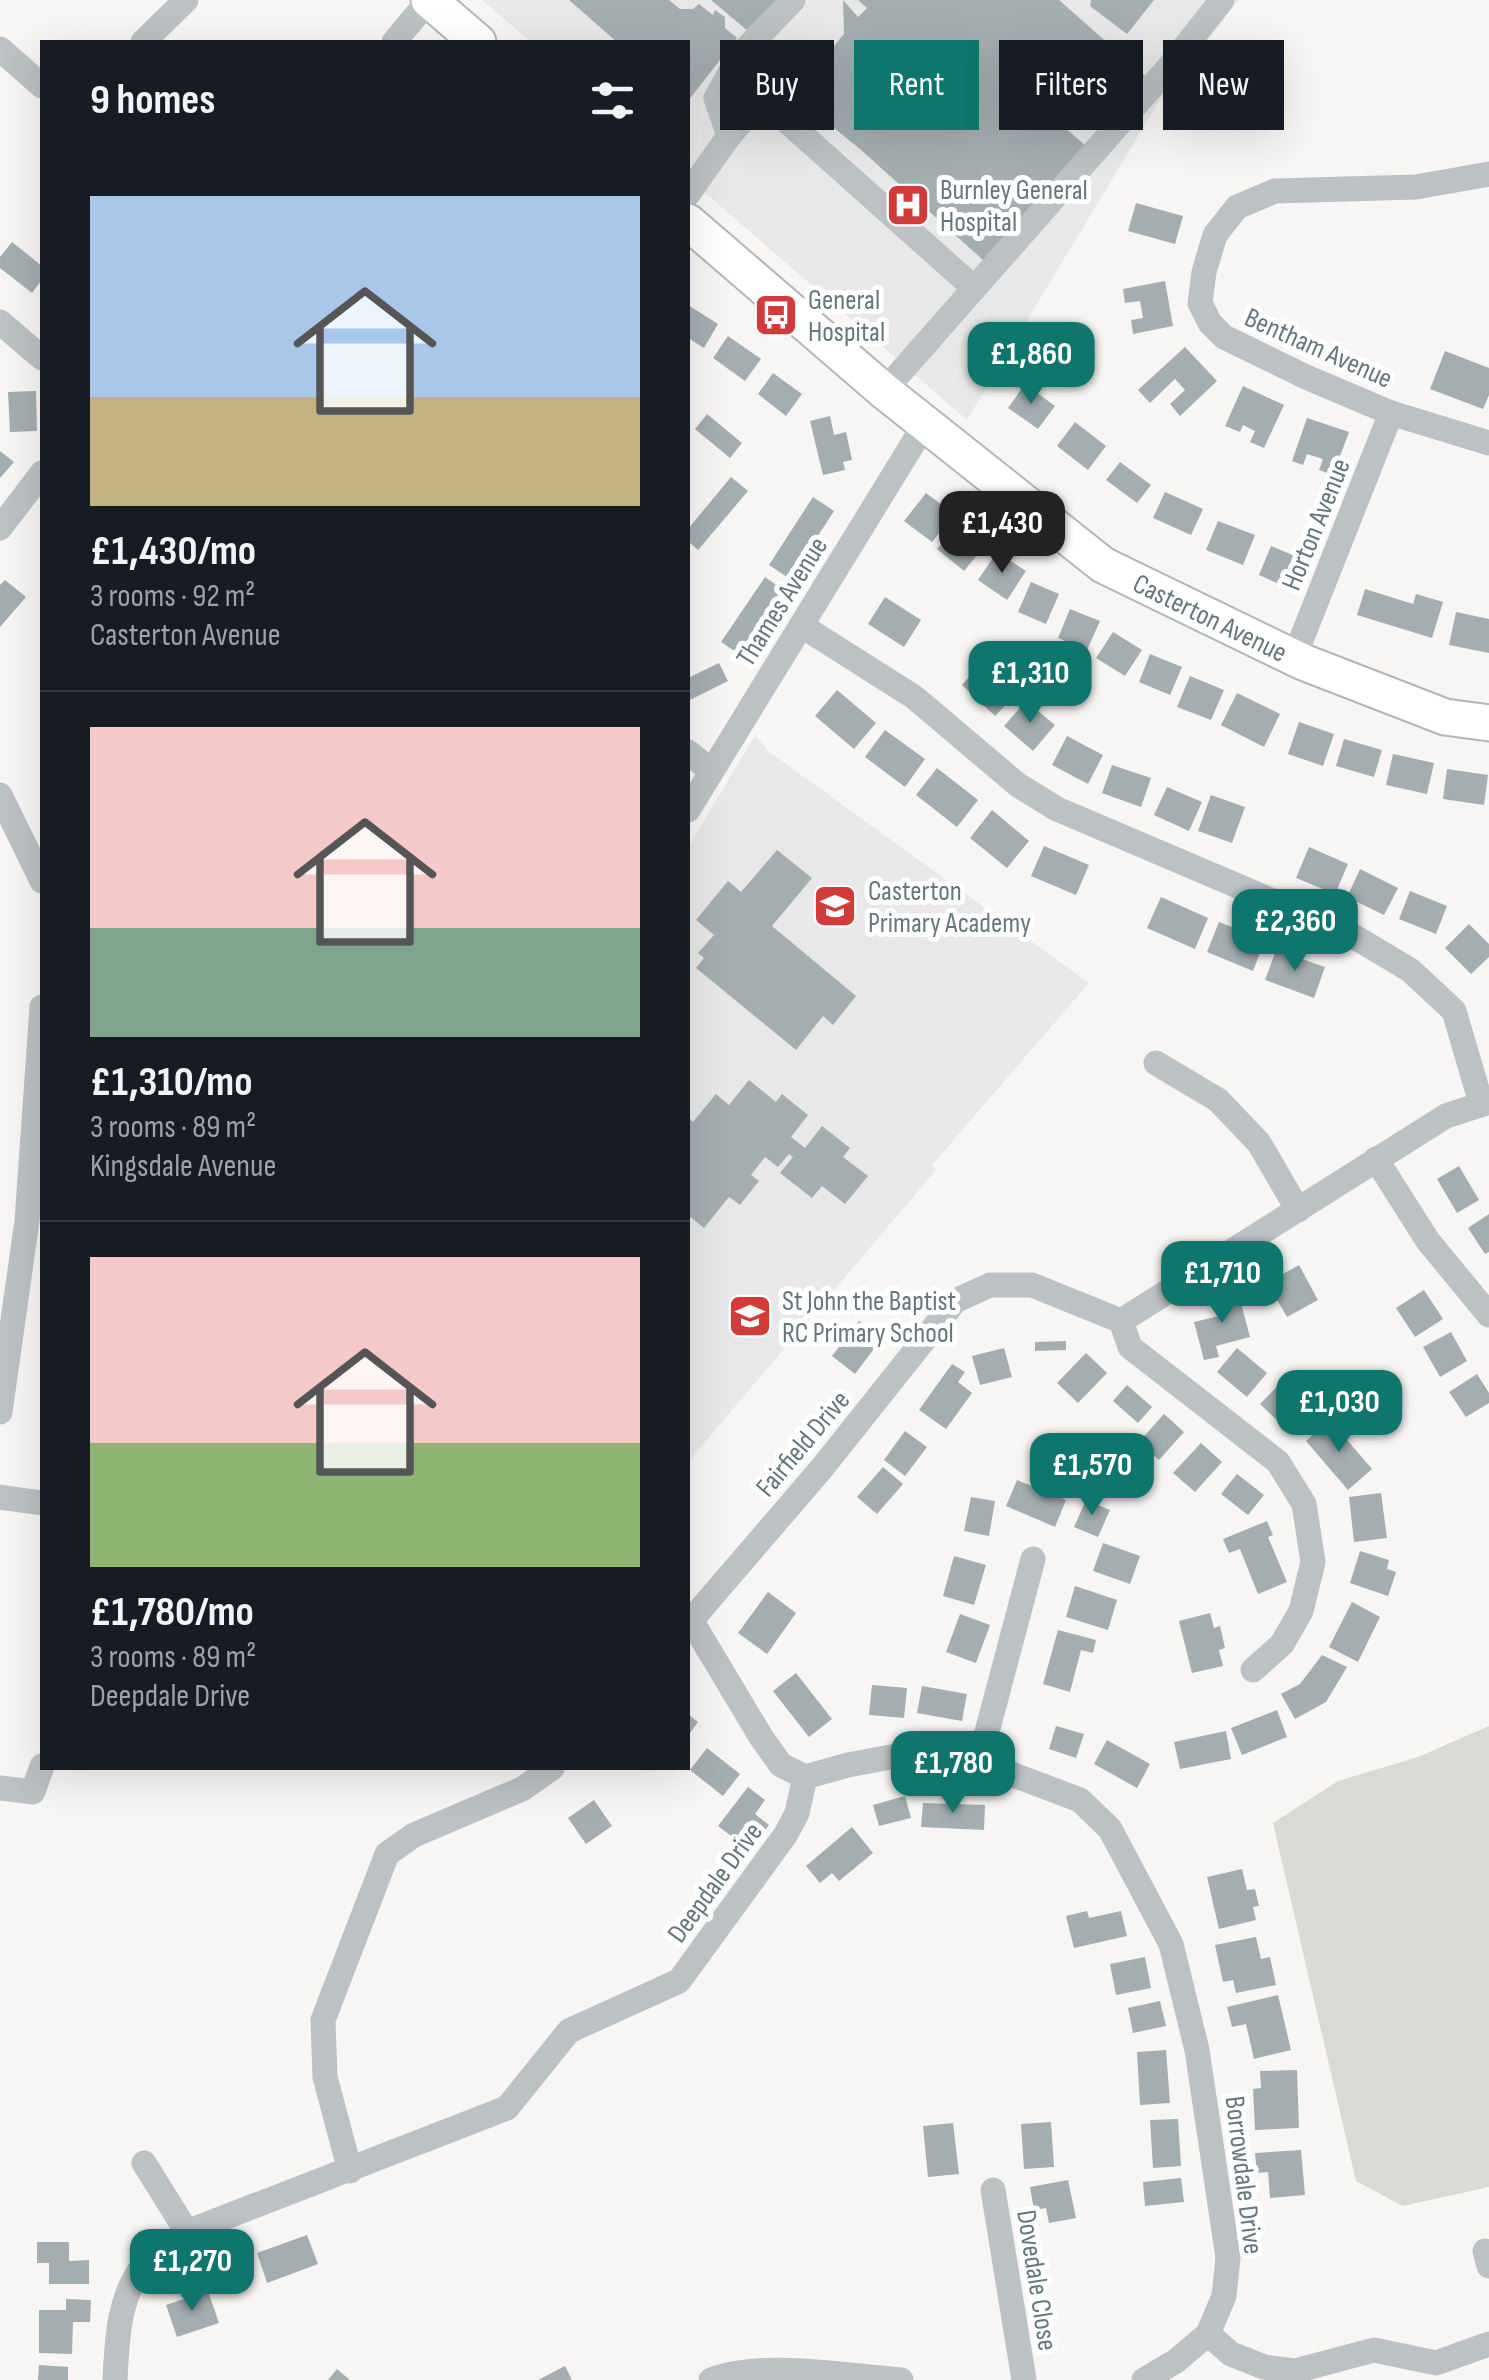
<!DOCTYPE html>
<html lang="en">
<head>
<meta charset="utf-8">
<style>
  body { margin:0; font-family:"Sofia Sans Condensed",sans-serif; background:#242831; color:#f1f3f6; height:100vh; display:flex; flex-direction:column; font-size:38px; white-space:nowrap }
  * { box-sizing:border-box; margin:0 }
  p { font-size:32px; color:#9ea1a6 }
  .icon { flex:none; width:55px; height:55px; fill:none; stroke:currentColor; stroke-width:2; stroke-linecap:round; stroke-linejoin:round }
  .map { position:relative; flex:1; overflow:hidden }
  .drawer { position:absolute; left:40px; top:40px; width:650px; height:1730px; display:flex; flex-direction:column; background:#171b24; border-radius:0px; box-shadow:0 10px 40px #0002 }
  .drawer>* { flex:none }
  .hud { position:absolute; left:720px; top:40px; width:618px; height:90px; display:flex; gap:20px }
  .price { position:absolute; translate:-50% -85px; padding:0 22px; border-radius:20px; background:#0f766e; color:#fff; font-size:32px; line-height:65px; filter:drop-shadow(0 2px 5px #0008) }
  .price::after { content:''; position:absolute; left:50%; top:60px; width:30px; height:22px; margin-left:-15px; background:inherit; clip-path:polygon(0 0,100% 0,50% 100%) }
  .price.current { background:#222; color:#fff }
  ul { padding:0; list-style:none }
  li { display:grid; align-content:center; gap:20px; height:530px; padding:0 50px }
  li+li { border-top:2px solid #363941 }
  li span { display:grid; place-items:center; height:310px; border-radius:0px; color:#555 }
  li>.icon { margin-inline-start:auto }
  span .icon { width:180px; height:180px; fill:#fffc; stroke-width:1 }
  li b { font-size:42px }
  h2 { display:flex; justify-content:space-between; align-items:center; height:120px; padding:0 50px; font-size:42px }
  .chip { padding:0 35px; border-radius:0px; background:#171b24; box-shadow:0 10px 40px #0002; font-size:35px; line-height:90px }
  .chip.current { background:#0f766e; color:#fff }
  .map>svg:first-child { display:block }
  .built { fill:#e7e8e7 }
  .green { fill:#d8dbd4 }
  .building { fill:#a4aeb0 }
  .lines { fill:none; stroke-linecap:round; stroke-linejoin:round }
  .highway-casing { stroke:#b2b6b8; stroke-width:39 }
  .minor { stroke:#bcc1c3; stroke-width:25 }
  .highway { stroke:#fff; stroke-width:35 }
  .labels { text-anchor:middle; stroke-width:10; stroke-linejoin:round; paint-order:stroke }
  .poi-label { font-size:28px; fill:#65777c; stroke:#fff; text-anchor:start }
  .street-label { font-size:28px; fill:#65777c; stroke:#fff }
</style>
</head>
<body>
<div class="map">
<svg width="1489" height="2380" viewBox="0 0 1489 2380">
  <rect width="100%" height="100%" fill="#f7f6f4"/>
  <g class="built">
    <polygon points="482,0 1239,0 1158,103 967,420 688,178 688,42 531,42"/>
    <polygon points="755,735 768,751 1089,983 932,1165 936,1170 688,1462 688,848"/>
  </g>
  <polygon class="green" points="1489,1726 1489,2187 1403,2206 1356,2181 1273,1823 1338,1781 1418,1757"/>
  <g class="building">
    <polygon points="569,0 669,0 680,9 693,9 699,4 713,15 715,10 725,17 725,28 737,38 688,101 688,42 617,42"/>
    <polygon points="711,0 775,0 781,6 755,37"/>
    <polygon points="843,0 858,17 867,8 858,0 1059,0 1145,76 1106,120 1072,93 1084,83 1095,92 1106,79 1072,50 1027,96 1085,145 983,260 860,149 793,95 844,34"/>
    <polygon points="1091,0 1154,0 1127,34 1090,6"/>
    <polygon points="756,44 783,69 735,122 719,98"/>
    <polygon points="1136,203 1183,216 1175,244 1128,231"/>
    <polygon points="12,242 42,266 42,280 32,293 0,268 0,257"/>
    <polygon points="1165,281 1173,326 1133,334 1131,320 1143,318 1140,301 1125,303 1123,289"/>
    <polygon points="688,305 718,324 704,348 688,338"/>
    <polygon points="728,336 761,359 745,381 713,358"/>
    <polygon points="1185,347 1217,381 1180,416 1170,404 1185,390 1175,379 1150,403 1138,390"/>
    <polygon points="1445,351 1489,368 1489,395 1483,409 1430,389"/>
    <polygon points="773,373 802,394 786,416 758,394"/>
    <polygon points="1025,384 1055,406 1038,429 1008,408"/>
    <polygon points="1243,386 1284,405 1264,448 1250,442 1255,431 1243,425 1240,432 1225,426"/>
    <polygon points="36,391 37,431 10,432 8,392"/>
    <polygon points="707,414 742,443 730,458 695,429"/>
    <polygon points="830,416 834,435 846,432 852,460 843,462 845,470 823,475 810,421"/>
    <polygon points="1307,418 1349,432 1333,475 1319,470 1323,459 1307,454 1303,465 1292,461"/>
    <polygon points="1075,422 1106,446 1088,470 1057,446"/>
    <polygon points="0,451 14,462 0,478"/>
    <polygon points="1120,462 1151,485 1137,503 1106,480"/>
    <polygon points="731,477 748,491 698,550 688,541 688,529"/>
    <polygon points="1165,492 1203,509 1191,535 1153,518"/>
    <polygon points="926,493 954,514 932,542 904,521"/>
    <polygon points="813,497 834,511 790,579 769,565"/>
    <polygon points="960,521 987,543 964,571 937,549"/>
    <polygon points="1218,521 1255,535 1243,565 1206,550"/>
    <polygon points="1271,546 1302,559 1290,589 1259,575"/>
    <polygon points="997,552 1026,571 1007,600 978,580"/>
    <polygon points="765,577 785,591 742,656 721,642"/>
    <polygon points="5,580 26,597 0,627 0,585"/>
    <polygon points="1031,582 1059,594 1046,624 1018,612"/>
    <polygon points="1365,589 1413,604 1416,594 1443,602 1432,638 1357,615"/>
    <polygon points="885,597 921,620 904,647 868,624"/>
    <polygon points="1070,609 1100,621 1087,650 1058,638"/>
    <polygon points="1456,612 1489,619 1489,653 1449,645"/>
    <polygon points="1113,632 1142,650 1125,676 1096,658"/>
    <polygon points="1150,654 1182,667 1170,695 1139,682"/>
    <polygon points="982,662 1016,694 995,716 962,685"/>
    <polygon points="719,663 728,681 688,701 688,678"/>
    <polygon points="1190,676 1224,690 1211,720 1177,707"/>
    <polygon points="837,690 876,723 854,749 815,716"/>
    <polygon points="1237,693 1280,714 1264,747 1221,725"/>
    <polygon points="1026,701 1055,725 1033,751 1004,726"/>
    <polygon points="1299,722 1334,734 1323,766 1288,754"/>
    <polygon points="885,730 925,759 905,787 865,757"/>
    <polygon points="1067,736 1103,755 1088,784 1052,765"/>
    <polygon points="1344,739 1382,750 1374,777 1336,766"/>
    <polygon points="1393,754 1434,763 1427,794 1386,785"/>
    <polygon points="1112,765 1151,778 1141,807 1102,793"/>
    <polygon points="937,768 978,800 957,827 916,795"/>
    <polygon points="1447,769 1488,775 1484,805 1443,799"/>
    <polygon points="1167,787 1202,802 1189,831 1154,815"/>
    <polygon points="1211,795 1245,807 1232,843 1198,831"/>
    <polygon points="992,810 1029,841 1007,868 970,838"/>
    <polygon points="1044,846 1089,865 1076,895 1031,876"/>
    <polygon points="1309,847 1348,864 1335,894 1296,878"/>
    <polygon points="777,850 812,878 772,926 856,996 833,1025 823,1016 796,1050 696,968 704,958 698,953 714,935 696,920 728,881 741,892"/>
    <polygon points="1360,869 1398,888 1384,915 1347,897"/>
    <polygon points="1410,891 1447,906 1436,934 1399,919"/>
    <polygon points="1161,897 1208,918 1195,949 1147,928"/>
    <polygon points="1219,922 1265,940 1253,971 1207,952"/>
    <polygon points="1469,924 1489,944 1489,957 1471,974 1445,948"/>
    <polygon points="1276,950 1325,967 1314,998 1265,980"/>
    <polygon points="749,1080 776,1102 782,1094 808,1115 791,1137 805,1148 822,1126 850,1148 843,1157 868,1176 845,1204 822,1186 812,1198 780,1173 793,1157 789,1154 778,1167 765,1157 751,1175 759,1181 740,1205 729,1197 704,1228 688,1215 688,1117 693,1122 716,1094 729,1105"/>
    <polygon points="1459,1166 1479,1200 1457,1213 1437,1179"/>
    <polygon points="1489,1214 1489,1252 1485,1254 1468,1228"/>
    <polygon points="1299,1265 1318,1300 1287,1317 1267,1283"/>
    <polygon points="1424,1290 1443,1319 1415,1337 1396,1308"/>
    <polygon points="1238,1292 1250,1337 1216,1346 1219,1357 1204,1360 1194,1322 1219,1316 1215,1298"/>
    <polygon points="859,1321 882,1338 855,1374 832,1356"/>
    <polygon points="1451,1332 1467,1361 1440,1377 1423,1347"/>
    <polygon points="1066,1341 1066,1350 1035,1351 1035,1342"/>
    <polygon points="1004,1348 1012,1377 980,1385 972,1356"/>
    <polygon points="1237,1348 1267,1373 1247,1397 1217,1372"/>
    <polygon points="1086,1353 1107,1373 1078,1403 1057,1383"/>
    <polygon points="952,1364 965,1372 958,1382 972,1393 946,1429 919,1410"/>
    <polygon points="1293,1370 1326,1401 1309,1418 1297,1407 1281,1424 1260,1404"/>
    <polygon points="1477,1374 1489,1393 1489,1403 1466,1417 1449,1392"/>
    <polygon points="1127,1385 1152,1407 1138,1423 1113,1401"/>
    <polygon points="1164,1414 1184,1432 1159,1460 1139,1442"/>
    <polygon points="1330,1420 1372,1469 1348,1490 1306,1441"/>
    <polygon points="905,1431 927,1447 905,1476 884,1460"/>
    <polygon points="1201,1443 1222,1462 1195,1492 1173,1473"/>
    <polygon points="883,1467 903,1484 877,1514 857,1497"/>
    <polygon points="1237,1474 1264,1495 1248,1515 1221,1494"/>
    <polygon points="1017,1480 1066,1500 1055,1527 1006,1506"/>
    <polygon points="1381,1493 1387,1538 1354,1542 1349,1497"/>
    <polygon points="971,1497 995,1501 989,1536 964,1531"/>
    <polygon points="1086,1500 1110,1510 1098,1537 1074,1527"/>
    <polygon points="1267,1521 1273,1535 1268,1537 1287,1582 1258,1594 1240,1549 1229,1553 1223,1539"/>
    <polygon points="1103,1543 1140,1556 1130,1584 1093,1571"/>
    <polygon points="1360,1551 1389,1560 1387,1569 1396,1572 1388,1596 1350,1583"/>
    <polygon points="954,1556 986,1565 974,1605 943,1596"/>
    <polygon points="1075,1586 1117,1600 1108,1630 1066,1617"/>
    <polygon points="768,1592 796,1613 767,1654 738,1633"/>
    <polygon points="1352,1602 1380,1617 1358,1662 1329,1647"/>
    <polygon points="1210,1613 1214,1628 1220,1626 1225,1648 1219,1650 1223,1666 1192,1673 1179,1621"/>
    <polygon points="960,1614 990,1625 976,1663 946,1652"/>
    <polygon points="1058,1630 1096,1640 1093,1653 1081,1650 1070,1692 1043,1684"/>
    <polygon points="1322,1655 1347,1667 1326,1702 1295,1719 1281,1694 1300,1684"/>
    <polygon points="796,1673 832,1719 809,1737 773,1691"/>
    <polygon points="872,1685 907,1688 904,1718 869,1715"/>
    <polygon points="922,1686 967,1694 962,1721 917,1713"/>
    <polygon points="1277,1710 1287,1737 1242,1755 1231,1728"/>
    <polygon points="688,1714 698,1722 688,1736"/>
    <polygon points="1056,1726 1084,1734 1076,1758 1049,1749"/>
    <polygon points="1226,1731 1231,1759 1180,1769 1174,1742"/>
    <polygon points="1107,1740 1150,1764 1137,1788 1094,1764"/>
    <polygon points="707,1748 740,1774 723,1796 690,1770"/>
    <polygon points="748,1787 765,1800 755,1814 769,1825 750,1850 718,1826"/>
    <polygon points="905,1796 911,1818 879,1826 873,1805"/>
    <polygon points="594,1800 612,1826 586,1844 568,1818"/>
    <polygon points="923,1803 985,1805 984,1830 921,1827"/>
    <polygon points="852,1827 873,1853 839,1881 832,1873 820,1883 806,1866"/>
    <polygon points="1242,1869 1247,1890 1255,1889 1259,1906 1253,1907 1256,1920 1219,1929 1207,1877"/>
    <polygon points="1087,1911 1089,1918 1121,1911 1127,1936 1074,1948 1066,1916"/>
    <polygon points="1256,1937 1261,1959 1270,1957 1276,1985 1236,1993 1233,1980 1223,1982 1215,1945"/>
    <polygon points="1145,1957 1151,1988 1116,1995 1110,1964"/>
    <polygon points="1278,1995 1291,2050 1254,2059 1246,2024 1232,2027 1227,2007"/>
    <polygon points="1160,2001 1166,2026 1133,2033 1128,2008"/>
    <polygon points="1166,2050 1170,2103 1140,2105 1137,2052"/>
    <polygon points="1297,2070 1299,2128 1255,2130 1253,2089 1261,2088 1260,2071"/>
    <polygon points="1178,2119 1181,2166 1153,2168 1150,2120"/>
    <polygon points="1051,2122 1054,2167 1024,2169 1021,2124"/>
    <polygon points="953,2123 959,2174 928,2177 923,2126"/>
    <polygon points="1301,2150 1305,2195 1270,2198 1268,2172 1257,2173 1255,2153"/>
    <polygon points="1181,2178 1184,2202 1145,2206 1143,2182"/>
    <polygon points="1068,2180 1076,2218 1049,2223 1046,2208 1034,2210 1030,2187"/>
    <polygon points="307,2235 318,2264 267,2283 257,2253"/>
    <polygon points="37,2242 69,2242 69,2261 89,2260 89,2284 49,2284 49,2263 37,2263"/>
    <polygon points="208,2291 219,2323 177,2337 166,2305"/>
    <polygon points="66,2299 91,2300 90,2322 73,2322 72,2354 39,2353 39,2310 66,2310"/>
    <polygon points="39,2365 68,2367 68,2380 38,2380"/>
    <polygon points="565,2366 572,2380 538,2380"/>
    <polygon points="337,2369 350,2380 328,2380"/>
  </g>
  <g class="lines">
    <g class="highway-casing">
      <g id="highway">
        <polyline points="429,0 478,42"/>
        <path id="s1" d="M688 222 884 391 1103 565 1303 662 1445 717 1489 723"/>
      </g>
    </g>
    <g class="minor">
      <polyline points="143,42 186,0"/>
      <polyline points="394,42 429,0"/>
      <polyline points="0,49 42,86"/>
      <polyline points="762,99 974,288"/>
      <polyline points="729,136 787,71"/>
      <polyline points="1489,174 1416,187 1275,191 1237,207 1215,235 1204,272 1200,303 1210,323 1224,337 1306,377 1391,413 1489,443"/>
      <polyline points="688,194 729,136 716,98 740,55 793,0"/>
      <polyline points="0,322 42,358"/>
      <polyline points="884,391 1169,67 1222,0"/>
      <polyline points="0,528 42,473"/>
      <polyline points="802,626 914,697 1018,785 1057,809 1348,933 1410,970 1454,1011 1481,1103"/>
      <polyline points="1294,658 1391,413"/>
      <polyline points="688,752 710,770"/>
      <polyline points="0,795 42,881"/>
      <polyline points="688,810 925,424"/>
      <polyline points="1156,1063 1218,1100 1259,1143 1298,1210"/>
      <polyline points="1376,1159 1428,1241 1489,1315"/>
      <polyline points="1121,1321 1130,1347 1278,1462 1304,1504 1313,1562 1301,1611 1282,1644 1253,1670"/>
      <polyline points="1121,1321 1446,1116 1489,1102"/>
      <polyline points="0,1412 27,1221 42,1007"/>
      <polyline points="0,1497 42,1503"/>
      <polyline points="691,1620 761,1737 781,1765 805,1777"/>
      <polyline points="688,1624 822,1468 955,1301 990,1285 1032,1285 1121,1321"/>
      <polyline points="979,1762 1033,1559"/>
      <polyline points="0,1788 33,1792 42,1766"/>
      <polyline points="144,2163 187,2232"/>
      <polyline points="350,2171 325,2077 323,2020 387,1854 414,1835 522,1789 552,1768"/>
      <polyline points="993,2190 1024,2380"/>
      <polyline points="1485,2251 1489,2266"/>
      <polyline points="1208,2334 1231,2354 1264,2367 1295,2371 1374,2350 1436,2363 1489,2344"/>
      <path d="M115 2380C117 2341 118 2298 143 2266 154 2252 173 2242 187 2232L507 2108 569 2031 679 1981 786 1834 797 1813 805 1777 848 1765 907 1754 979 1762 1080 1800 1110 1829 1171 1944 1197 2050 1228 2258 1224 2296 1208 2334 1176 2361 1144 2380"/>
      <path d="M711 2380C761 2360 846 2376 901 2380"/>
    </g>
    <use href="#highway" class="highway"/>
  </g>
  <defs>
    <g id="hospital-square" transform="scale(2.25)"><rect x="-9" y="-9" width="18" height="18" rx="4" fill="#d13c3a" stroke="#fff"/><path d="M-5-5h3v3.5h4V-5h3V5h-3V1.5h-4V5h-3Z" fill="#fff"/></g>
    <g id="bus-square" transform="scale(2.25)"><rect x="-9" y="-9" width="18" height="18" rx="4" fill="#d13c3a" stroke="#fff"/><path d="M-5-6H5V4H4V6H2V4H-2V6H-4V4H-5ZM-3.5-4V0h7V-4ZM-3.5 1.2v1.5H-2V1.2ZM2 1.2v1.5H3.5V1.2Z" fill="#fff"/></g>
    <g id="school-square" transform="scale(2.25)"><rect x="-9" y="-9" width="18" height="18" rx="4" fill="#d13c3a" stroke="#fff"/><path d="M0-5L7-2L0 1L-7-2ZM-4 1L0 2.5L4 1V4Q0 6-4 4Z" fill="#fff"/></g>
  </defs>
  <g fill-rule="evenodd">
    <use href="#hospital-square" x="908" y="205"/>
    <use href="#bus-square" x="776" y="315"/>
    <use href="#school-square" x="835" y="906"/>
    <use href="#school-square" x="750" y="1316"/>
  </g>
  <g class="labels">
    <g class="poi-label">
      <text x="940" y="199">Burnley General<tspan x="940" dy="32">Hospital</tspan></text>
      <text x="808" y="309">General<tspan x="808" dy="32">Hospital</tspan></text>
      <text x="868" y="900">Casterton<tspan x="868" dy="32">Primary Academy</tspan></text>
      <text x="782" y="1310">St John the Baptist<tspan x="782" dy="32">RC Primary School</tspan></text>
    </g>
    <g class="street-label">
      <text transform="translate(1319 347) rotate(24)" y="10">Bentham Avenue</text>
      <text transform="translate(1315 524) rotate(-68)" y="10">Horton Avenue</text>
      <text transform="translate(781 601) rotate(-58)" y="10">Thames Avenue</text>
      <text dy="10" stroke="none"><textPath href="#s1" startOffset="658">Casterton Avenue</textPath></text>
      <text transform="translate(802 1443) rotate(-50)" y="10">Fairfield Drive</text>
      <text transform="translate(714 1882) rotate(-54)" y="10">Deepdale Drive</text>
      <text transform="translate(1245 2175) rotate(83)" y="10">Borrowdale Drive</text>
      <text transform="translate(1038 2280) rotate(81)" y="10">Dovedale Close</text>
    </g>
  </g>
</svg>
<b class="price" style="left:1031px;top:407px">£1,860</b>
<b class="price current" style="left:1002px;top:576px">£1,430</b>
<b class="price" style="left:1030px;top:726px">£1,310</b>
<b class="price" style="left:1295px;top:974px">£2,360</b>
<b class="price" style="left:1222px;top:1326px">£1,710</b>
<b class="price" style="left:1339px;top:1455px">£1,030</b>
<b class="price" style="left:1092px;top:1518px">£1,570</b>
<b class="price" style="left:953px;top:1816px">£1,780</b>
<b class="price" style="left:192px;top:2314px">£1,270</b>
<div class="hud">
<a class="chip">Buy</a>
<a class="chip current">Rent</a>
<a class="chip">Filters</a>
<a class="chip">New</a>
</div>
<section class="drawer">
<h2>9 homes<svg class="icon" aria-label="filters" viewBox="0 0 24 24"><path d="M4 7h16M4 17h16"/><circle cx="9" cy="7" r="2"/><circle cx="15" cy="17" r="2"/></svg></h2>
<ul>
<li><span style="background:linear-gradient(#a9c7e8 65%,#c2b280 0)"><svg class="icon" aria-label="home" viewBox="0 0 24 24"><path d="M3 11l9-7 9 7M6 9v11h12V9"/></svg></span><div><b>£1,430/mo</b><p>3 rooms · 92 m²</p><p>Casterton Avenue</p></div></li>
<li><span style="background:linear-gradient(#f6c9c9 65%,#7fa58c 0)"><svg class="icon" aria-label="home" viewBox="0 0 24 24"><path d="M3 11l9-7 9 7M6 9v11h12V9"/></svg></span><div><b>£1,310/mo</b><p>3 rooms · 89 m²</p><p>Kingsdale Avenue</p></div></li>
<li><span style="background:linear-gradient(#f6c9c9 60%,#8fb573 0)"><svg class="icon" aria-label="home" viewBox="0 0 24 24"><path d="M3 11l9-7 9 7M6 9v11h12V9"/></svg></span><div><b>£1,780/mo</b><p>3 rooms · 89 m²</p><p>Deepdale Drive</p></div></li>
</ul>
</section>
</div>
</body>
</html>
